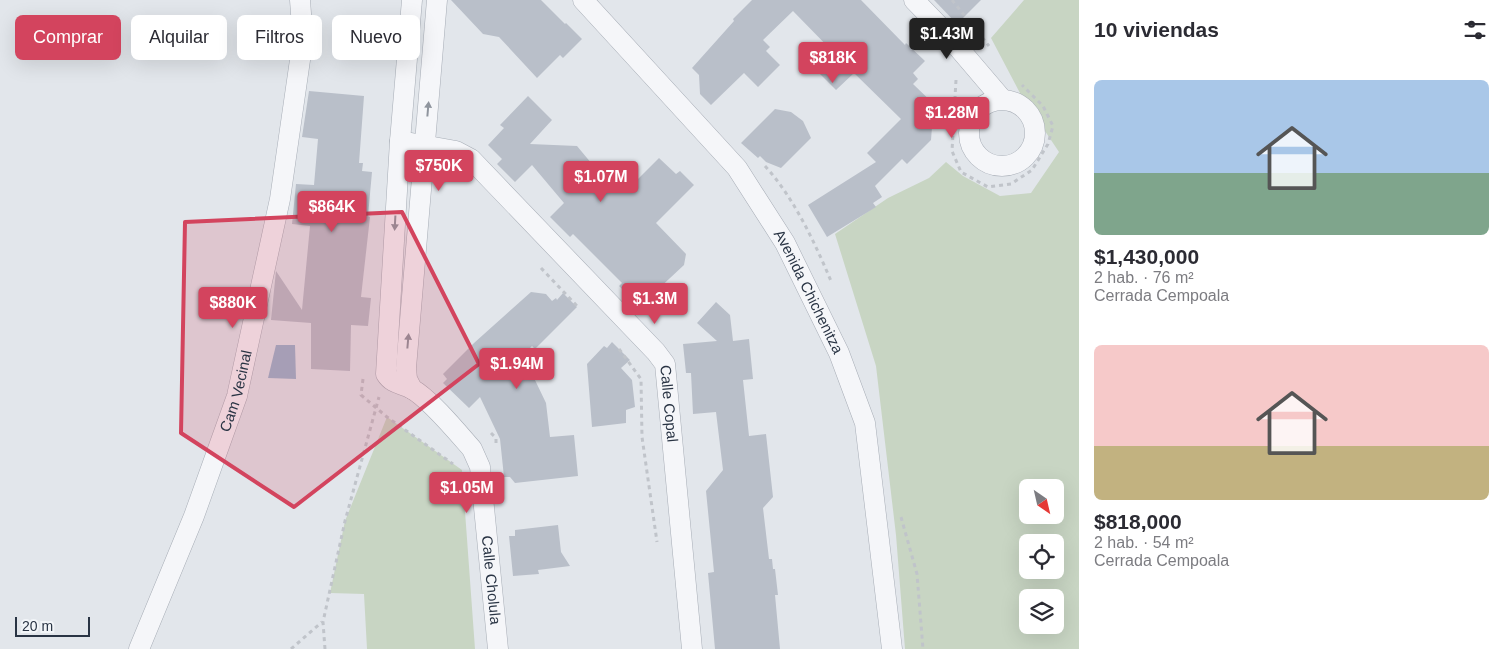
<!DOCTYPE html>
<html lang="es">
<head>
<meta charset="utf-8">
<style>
  body { margin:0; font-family:Helvetica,sans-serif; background:#f2f2f3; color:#2b2b33; height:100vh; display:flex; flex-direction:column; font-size:19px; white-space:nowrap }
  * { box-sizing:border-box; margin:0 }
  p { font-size:16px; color:#7c7c81 }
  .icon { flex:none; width:28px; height:28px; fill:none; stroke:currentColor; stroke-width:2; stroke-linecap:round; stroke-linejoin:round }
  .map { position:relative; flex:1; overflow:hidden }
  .panel { display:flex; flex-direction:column; background:#fff; width:425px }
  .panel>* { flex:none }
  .top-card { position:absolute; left:15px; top:15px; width:475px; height:45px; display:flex; gap:10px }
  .needle { width:32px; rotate:146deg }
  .tools { position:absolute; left:1019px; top:479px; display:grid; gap:10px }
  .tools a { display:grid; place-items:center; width:45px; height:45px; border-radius:8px; background:#fff; box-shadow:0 5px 20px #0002; font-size:25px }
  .scale { position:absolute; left:15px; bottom:12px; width:75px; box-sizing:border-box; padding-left:5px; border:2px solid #293444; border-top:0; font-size:14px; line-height:18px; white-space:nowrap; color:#293444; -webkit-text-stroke:4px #f2f5f8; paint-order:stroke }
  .price { position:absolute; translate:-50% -42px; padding:0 11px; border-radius:5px; background:#d3445e; color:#fff; font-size:16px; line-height:32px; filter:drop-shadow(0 1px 2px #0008) }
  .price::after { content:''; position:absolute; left:50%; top:30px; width:15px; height:11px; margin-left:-8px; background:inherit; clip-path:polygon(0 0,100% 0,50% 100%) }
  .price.on { background:#222; color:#fff }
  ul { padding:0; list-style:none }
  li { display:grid; align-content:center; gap:10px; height:265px; padding:0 15px }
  li span { display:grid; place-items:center; height:155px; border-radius:8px; color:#555 }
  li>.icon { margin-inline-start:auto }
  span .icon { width:90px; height:90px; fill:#fffc; stroke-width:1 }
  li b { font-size:21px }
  h2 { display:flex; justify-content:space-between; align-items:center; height:60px; padding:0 15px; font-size:21px }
  .tag { padding:0 18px; border-radius:8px; background:#fff; box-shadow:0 5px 20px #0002; font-size:18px; line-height:45px }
  .tag.on { background:#d3445e; color:#fff }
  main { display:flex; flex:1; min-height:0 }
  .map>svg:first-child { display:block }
  .green { fill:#c8d5c3; fill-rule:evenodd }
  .water { fill:#9cb5cc }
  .building { fill:#b9bfc9 }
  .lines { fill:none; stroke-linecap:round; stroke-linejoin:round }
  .minor-casing { stroke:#a7adb6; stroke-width:21 }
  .path { stroke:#c0c4ca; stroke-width:3; stroke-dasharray:4 4; stroke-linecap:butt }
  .minor { stroke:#f5f6f9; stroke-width:20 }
  .oneway { fill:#8f959e }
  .marked { fill:#d3445e; fill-opacity:0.2; stroke:#d3445e; stroke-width:4; stroke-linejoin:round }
  .labels { text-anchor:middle; stroke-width:4; stroke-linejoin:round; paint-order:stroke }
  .street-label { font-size:15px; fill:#293444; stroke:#f2f5f8 }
</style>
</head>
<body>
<main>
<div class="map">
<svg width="1079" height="649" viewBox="0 0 1079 649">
  <rect width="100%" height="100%" fill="#e2e6eb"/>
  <g class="green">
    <path d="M1024 0H1079V649H905L896 535 876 366 835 234 888 198 929 178 946 162 963 176 1000 196 1031 193 1059 152 1021 95 991 38ZM1028 488H1055V515H1028ZM1028 542H1055V570H1028ZM1028 598H1055V625H1028Z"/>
    <polygon points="387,417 462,470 475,649 367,649 364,594 330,593 345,521"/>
  </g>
  <polygon class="water" points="276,345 295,345 296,379 268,378"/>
  <g class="building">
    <polygon points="451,0 541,0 565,24 566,23 582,39 563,58 560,55 537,78 499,37 483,34"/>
    <polygon points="752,0 861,0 905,45 906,43 925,61 913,73 918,79 913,84 939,109 927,122 932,127 931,140 907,164 902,159 875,186 882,197 873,203 876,207 827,237 808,205 876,162 867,153 901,119 854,73 836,90 818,72 836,55 793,11 763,40 770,47 766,51 780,65 758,87 744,73 711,105 700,94 699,75 692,68 734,21 733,19"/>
    <polygon points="934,0 981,0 957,24"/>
    <polygon points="309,91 364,96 359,163 363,163 362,171 372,172 368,216 370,217 361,297 371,298 368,326 351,325 350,371 311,369 311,323 271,320 276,271 302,310 310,226 292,224 296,184 314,185 318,139 302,137"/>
    <polygon points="528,96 552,120 530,144 577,146 597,170 603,170 626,191 659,158 676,174 680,171 694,185 656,223 686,254 684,265 640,306 619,286 622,283 573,234 570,237 550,217 564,203 532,165 515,182 497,164 502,159 488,145 504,128 500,125"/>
    <polygon points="775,109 791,112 803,121 811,138 781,168 766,162 760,156 758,158 741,143"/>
    <polygon points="531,292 546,294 552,301 556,298 557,300 563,293 577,307 535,349 532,346 523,355 546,403 550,437 574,435 578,476 515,483 510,477 504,477 500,439 480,397 469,408 443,383 447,379 443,374 474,343"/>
    <polygon points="716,302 730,315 733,341 749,339 753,379 743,380 749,436 766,434 773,497 763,508 769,559 772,559 773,569 775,569 778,595 775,595 780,649 715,649 708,573 714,572 706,491 723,470 716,412 693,414 691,373 686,373 683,344 717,341 697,323"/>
    <polygon points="612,342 630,360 621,368 632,380 635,407 626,410 626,423 592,427 587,364 604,346 607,348"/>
    <polygon points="558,525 561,552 570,566 538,570 539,574 513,576 509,536 515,536 515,530"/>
  </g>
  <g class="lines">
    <g class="minor-casing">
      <g id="minor">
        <path id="s1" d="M412 0 400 141 386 374C393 385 402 383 412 389 430 399 458 433 472 449L480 467 498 649"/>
        <path id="s2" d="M583 0 737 168 785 243 839 353 865 423 892 649"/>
        <polyline points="914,0 944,31 1002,99"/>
        <circle cx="1002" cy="133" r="33"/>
        <path id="s3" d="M400 141 456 151 471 159 656 352 665 364 692 649"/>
        <polyline points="412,389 407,379 406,368 437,0"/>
        <path id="s4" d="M139 649 194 516 237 396 280 199 300 60 302 27 300 0"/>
      </g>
    </g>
    <g class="path">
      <polyline points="952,0 989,46"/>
      <polyline points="956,80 952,151 961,172 988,187 1011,184 1032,170 1048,144 1053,126 1043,106 1022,85"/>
      <path d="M765 166C794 198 814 241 831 281"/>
      <polyline points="444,181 457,178"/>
      <polyline points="541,268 578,307"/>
      <polyline points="619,349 641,379 642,437 657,542"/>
      <polyline points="363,379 361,395 387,417 453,464"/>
      <polyline points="491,433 496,438 496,445"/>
      <polyline points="901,517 917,574 923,649"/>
      <polyline points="291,649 322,622"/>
      <polyline points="325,649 323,622 345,521 379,397"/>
    </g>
    <use href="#minor" class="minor"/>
  </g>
  <defs><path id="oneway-solid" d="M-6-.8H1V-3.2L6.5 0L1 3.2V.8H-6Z" transform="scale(1.25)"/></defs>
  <g class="oneway">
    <use href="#oneway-solid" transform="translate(428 109) rotate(-85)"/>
    <use href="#oneway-solid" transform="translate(395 223) rotate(93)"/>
    <use href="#oneway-solid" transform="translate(408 341) rotate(-85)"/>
  </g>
  <path class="marked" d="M402 212 479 364 294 507 181 433 185 222Z"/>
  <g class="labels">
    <g class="street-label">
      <text dy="5" stroke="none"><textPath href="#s2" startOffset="371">Avenida Chichenitza</textPath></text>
      <text dy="5" stroke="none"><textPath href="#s4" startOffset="276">Cam Vecinal</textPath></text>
      <text dy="5" stroke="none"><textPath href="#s3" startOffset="396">Calle Copal</textPath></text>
      <text dy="5" stroke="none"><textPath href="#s1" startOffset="624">Calle Cholula</textPath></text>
    </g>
  </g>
</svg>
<div class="tools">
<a><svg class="needle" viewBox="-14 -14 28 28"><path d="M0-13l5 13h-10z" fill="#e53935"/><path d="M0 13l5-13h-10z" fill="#7c7c81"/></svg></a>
<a><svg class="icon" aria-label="locate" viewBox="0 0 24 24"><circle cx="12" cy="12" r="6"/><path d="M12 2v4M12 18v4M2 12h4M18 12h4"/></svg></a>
<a><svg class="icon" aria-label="layers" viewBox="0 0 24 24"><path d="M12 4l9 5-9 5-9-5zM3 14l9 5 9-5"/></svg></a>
</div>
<div class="scale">20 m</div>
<b class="price on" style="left:947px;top:60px">$1.43M</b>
<b class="price" style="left:833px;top:84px">$818K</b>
<b class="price" style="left:952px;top:139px">$1.28M</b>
<b class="price" style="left:439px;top:192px">$750K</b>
<b class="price" style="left:601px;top:203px">$1.07M</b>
<b class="price" style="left:332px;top:233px">$864K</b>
<b class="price" style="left:655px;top:325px">$1.3M</b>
<b class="price" style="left:233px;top:329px">$880K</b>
<b class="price" style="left:517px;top:390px">$1.94M</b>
<b class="price" style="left:467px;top:514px">$1.05M</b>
<div class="top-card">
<a class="tag on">Comprar</a>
<a class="tag">Alquilar</a>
<a class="tag">Filtros</a>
<a class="tag">Nuevo</a>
</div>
</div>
<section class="panel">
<h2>10 viviendas<svg class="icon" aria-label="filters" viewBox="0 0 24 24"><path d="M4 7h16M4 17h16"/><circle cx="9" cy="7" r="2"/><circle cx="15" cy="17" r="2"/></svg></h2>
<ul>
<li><span style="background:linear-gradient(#a9c7e8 60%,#7fa58c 0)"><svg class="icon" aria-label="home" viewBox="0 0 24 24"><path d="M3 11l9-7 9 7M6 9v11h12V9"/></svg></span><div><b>$1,430,000</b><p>2 hab. · 76 m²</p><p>Cerrada Cempoala</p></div></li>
<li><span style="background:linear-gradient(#f6c9c9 65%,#c2b280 0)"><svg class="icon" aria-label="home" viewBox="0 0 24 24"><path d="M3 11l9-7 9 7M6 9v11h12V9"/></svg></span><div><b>$818,000</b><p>2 hab. · 54 m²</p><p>Cerrada Cempoala</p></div></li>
</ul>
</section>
</main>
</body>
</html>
